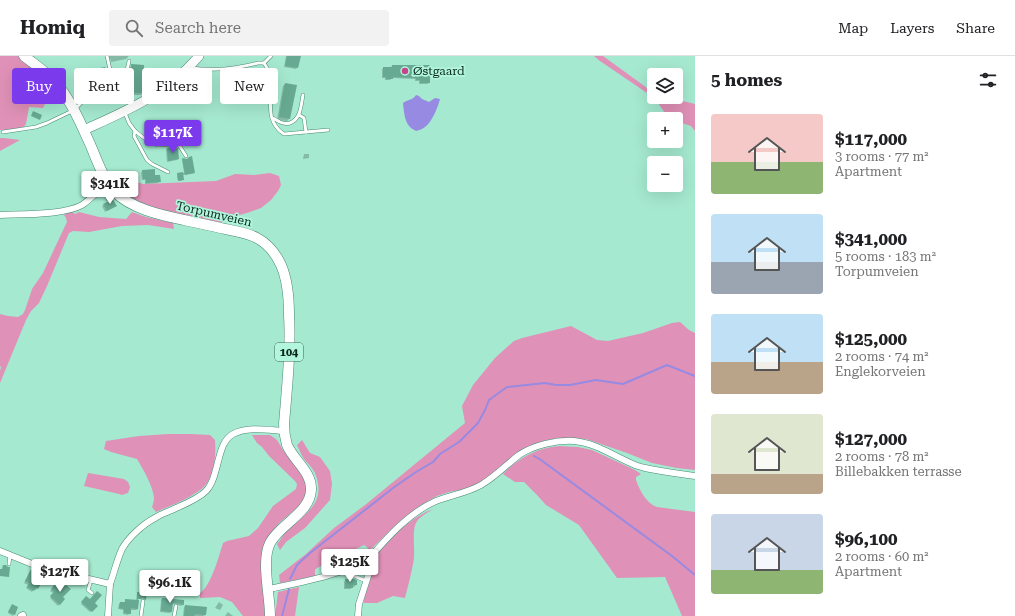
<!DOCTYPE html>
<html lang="en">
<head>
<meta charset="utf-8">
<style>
  body { margin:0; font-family:"Roboto Serif",serif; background:#f2f2f2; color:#202124; height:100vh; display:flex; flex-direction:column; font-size:15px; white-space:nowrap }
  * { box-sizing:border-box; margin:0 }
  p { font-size:13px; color:#757577 }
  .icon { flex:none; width:22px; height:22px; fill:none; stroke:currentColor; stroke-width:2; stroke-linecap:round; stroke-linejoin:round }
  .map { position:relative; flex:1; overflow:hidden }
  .panel { display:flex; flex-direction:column; background:#fff; width:320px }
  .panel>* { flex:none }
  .guide { position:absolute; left:12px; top:12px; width:380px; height:36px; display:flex; gap:8px }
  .buttons { position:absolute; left:647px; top:12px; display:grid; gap:8px }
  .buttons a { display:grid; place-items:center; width:36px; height:36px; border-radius:4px; background:#fff; box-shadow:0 4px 16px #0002; font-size:20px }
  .price { position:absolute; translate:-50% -34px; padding:0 9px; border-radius:4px; background:#fff; color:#222; font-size:13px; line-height:26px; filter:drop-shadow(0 1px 2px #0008) }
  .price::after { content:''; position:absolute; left:50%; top:24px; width:12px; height:9px; margin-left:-6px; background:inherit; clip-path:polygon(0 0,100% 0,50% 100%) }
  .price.selected { background:#7c3aed; color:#fff }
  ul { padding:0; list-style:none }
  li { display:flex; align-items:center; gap:12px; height:100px; padding:0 16px }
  li span { display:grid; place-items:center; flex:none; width:112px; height:80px; border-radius:4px; color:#555 }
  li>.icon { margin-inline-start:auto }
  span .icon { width:48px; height:48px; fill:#fffc; stroke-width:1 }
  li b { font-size:17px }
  h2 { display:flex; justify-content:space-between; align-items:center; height:48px; padding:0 16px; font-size:17px }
  .tag { padding:0 14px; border-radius:4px; background:#fff; box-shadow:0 4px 16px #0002; font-size:14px; line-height:36px }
  .tag.selected { background:#7c3aed; color:#fff }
  header { display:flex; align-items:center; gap:24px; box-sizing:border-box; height:56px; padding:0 20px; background:#fff; border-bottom:1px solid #e0e0e0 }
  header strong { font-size:19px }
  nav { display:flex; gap:22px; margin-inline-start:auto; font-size:14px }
  .search { width:280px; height:36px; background:#f2f2f2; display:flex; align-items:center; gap:10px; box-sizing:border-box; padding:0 14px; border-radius:4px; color:#757577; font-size:15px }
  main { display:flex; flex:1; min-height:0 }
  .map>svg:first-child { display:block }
  .green { fill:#e091b7 }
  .water { fill:#978ae2 }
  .shadow { fill:#0003 }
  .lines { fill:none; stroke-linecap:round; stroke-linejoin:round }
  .stream { stroke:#978ae2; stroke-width:2 }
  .building { fill:#67a992 }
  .lane-casing { stroke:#488a74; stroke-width:4 }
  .street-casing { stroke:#488a74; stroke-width:7 }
  .secondary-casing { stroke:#488a74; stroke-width:10 }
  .primary-casing { stroke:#488a74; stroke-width:11 }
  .lane { stroke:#fff; stroke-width:3 }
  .street { stroke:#fff; stroke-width:6 }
  .secondary { stroke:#fff; stroke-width:9 }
  .primary { stroke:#fff; stroke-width:10 }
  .poi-dot { fill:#c5448c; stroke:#b2f6dd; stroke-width:1.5 }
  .labels { text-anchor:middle; stroke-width:3.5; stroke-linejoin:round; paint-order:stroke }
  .shield { fill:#b2f6dd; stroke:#3c6457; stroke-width:1 }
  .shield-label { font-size:11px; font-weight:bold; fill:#0a261d }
  .poi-label { font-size:12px; fill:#0a261d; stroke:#b2f6dd; text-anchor:start }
  .street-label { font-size:12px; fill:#0a261d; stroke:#b2f6dd }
</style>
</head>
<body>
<header>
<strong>Homiq</strong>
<div class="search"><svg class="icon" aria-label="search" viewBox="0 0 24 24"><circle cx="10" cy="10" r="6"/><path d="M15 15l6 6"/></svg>Search here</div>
<nav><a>Map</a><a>Layers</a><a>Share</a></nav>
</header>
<main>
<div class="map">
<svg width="695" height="560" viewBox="0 0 695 560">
  <rect width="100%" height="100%" fill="#a5e9d0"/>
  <g class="green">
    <polygon points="0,0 18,0 46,22 47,44 43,52 29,51 26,68 22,73 0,74"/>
    <polygon points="594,0 603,0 647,32 654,35 654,41 667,41 695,48 695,75 691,70 676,65 676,63 674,63 667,60 658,47 647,37 600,5"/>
    <polygon points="0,82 4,82 20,84 0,95"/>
    <path d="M270 117 279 120 281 129 278 135 271 144 261 152 247 157 228 162 221 167C192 161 136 154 118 130 116 127 115 123 114 119L143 128 216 125 235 118 254 119Z"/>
    <polygon points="67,156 72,156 75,158 79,156 99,161 126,163 132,156 146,161 173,167 174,173 148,169 122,170 89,176 73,175 69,177 47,230 39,247 31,255 26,264 0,327 0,315 1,311 0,310 0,258 8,260 18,261 23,258 25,254 32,233 43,217 65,170 67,166 66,162 64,159"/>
    <polygon points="680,266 689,274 695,277 695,414 677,412 652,407 627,397 586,383 558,382 543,385 526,392 484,424 474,430 465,433 449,436 437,440 421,449 401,464 369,495 367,491 364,489 317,512 315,514 315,520 280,527 279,519 306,498 334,472 365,449 465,367 462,350 473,329 495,302 507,291 514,285 522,282 571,270 597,284 608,285 643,277 672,267"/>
    <path d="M168 378H191L210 379 215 384C216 399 215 414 207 427 199 439 170 450 156 456L152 451C153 448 154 445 154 442 153 430 143 413 137 403L111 396 104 393 106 385 139 380Z"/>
    <path d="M252 379H270L277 384 283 394 289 399 299 411 308 431 304 446 279 467 271 477 266 484 265 560H243L232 546 220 541 200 542V537C211 530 219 500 223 487L227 485 249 480 258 472 273 450 296 433 297 428 295 425 269 400 262 391 257 387Z"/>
    <path d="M302 384 310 397 320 401 330 415 332 428 330 444 305 472 286 486 280 494 277 488C280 485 282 481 284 478 302 458 328 450 315 417 313 412 307 407 304 403 301 398 299 393 297 389Z"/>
    <path d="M559 390 578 391 592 394 635 414 641 418 636 421V424C640 435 646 447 657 451L695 456V560H682L665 521 617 522 579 469 546 449 536 438 524 426H515L503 418C518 402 537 392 559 390Z"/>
    <polygon points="88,417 124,423 128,426 130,431 128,437 122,439 119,438 84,430"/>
    <path d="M433 453C427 457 419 461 416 467 412 474 415 493 414 502 412 516 408 529 405 542L393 540 377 547H364C364 537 368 529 371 520 374 513 372 506 376 499 379 494 384 490 388 486 401 472 415 460 433 453Z"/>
    <polygon points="299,531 295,560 275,560 278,536"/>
  </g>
  <path class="water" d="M416 39 419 40 422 43 429 46 435 42 440 43C438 51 432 66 425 71 423 73 419 74 416 75 415 74 412 73 411 72 404 66 404 55 403 47 408 43 412 45 416 39Z"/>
  <g class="shadow">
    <polygon points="106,0 129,0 126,3 111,6 110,2 107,3"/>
    <polygon points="286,0 300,0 297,11 296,13 284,11"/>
    <polygon points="132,9 144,36 141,39 124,39 123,33 126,31 130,30 130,11"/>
    <polygon points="392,10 429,27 427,28 419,28 419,25 415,25 415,23 392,22 390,24 385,24 385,22 382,22 382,13 384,12 391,11"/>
    <polygon points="87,16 106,23 103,25 86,28 84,18"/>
    <polygon points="285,28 296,30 289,63 287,65 277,64 283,30"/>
    <polygon points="167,92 175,92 178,103 177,104 167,106 166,94"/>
    <polygon points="304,98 309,98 309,102 303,103"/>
    <polygon points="182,103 194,117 183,119 183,124 178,125 177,119 184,117"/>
    <polygon points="143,115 154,120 160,125 158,127 145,128 145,124 142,124 141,116"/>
    <polygon points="107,147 114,151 105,156 102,150"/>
    <polygon points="361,512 363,512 364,514 357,519 354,516"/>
    <polygon points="30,515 34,522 37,532 36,534 34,533 32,536 26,532 28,529 24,527"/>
    <polygon points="345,524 356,525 356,529 354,531 352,531 351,533 344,533 344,526"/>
    <polygon points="57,527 61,541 64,543 58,550 50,542 54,538 50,535"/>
    <polygon points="137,537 145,543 142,542 138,543 138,553 136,554 130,554 130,557 128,559 123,558 123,554 118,553 119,548 120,547 124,547 126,544 136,545"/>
    <polygon points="86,541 94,547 96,549 90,556 81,548"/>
    <polygon points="162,543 183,548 182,550 172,548 171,556 170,557 160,556 161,544"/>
    <polygon points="219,546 223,549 220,554 215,552"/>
    <polygon points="12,549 14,558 13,560 8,557"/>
    <polygon points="185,550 206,551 205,559 204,560 183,560 184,551"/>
    <polygon points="228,556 233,560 225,560"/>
  </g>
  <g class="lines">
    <g class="stream">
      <polyline points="534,400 541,404 672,500 695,519"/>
      <polyline points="290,523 297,509 310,497 393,432 416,416 433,406 440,398 459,386 478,367 485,354 489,344 507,331 545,327 556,329 570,329 596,324 623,328 667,309 695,320"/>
      <polyline points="282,560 289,533"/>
    </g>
  </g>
  <g class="building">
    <polygon points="287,0 301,0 298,12 285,10"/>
    <polygon points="131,8 144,9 145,37 125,37 125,30 132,29"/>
    <polygon points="392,9 430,9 430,27 420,27 420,24 416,24 416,22 393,21 393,23 386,23 386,21 383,21 383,11 392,11"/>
    <polygon points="105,11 107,23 88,26 86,15"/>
    <polygon points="285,27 297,29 290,63 279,61"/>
    <polygon points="33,55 42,59 40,64 31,60"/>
    <polygon points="176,91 176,92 178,92 179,103 168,105 167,92"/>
    <polygon points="192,100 195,117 185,119 182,102 187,103 189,101"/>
    <polygon points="155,113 155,119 160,119 161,126 146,127 146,123 143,123 142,114"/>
    <polygon points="183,116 184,124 178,125 177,117"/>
    <polygon points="112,142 117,150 107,155 103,148 107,146 109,146"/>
    <polygon points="3,509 6,509 8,511 10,511 9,521 0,520 0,513 2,513"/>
    <polygon points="31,513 38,517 35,522 38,525 42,526 38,533 36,532 34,535 27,531 29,527 25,525"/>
    <polygon points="345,523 354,523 357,524 357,529 353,529 353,532 345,532"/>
    <polygon points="57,526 63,531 66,529 71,533 63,541 65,543 60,549 50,540 54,536 51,533"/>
    <polygon points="139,534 147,534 146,544 143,542 141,543 137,543 137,536 139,536"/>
    <polygon points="97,535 102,539 95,547 98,550 92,556 81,546 86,540 90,543"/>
    <polygon points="162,542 184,544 184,549 176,547 173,547 172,556 161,555"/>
    <polygon points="125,543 139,544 138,553 131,552 131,558 124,557 124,553 119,552 120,546 125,546"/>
    <polygon points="12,548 18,551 15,559 8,556"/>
    <polygon points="185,549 207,551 206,559 195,558 194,560 184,560"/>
  </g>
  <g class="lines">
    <g class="lane-casing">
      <g id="lane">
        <path d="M264 7C267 12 270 16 271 21 272 25 271 30 271 34 270 51 268 68 284 78L328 74"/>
        <path d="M190 12C216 15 233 13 258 7H264L271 0"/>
        <path d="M112 23C124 20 127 18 129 5"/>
        <polyline points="76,52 94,34 107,27 112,23 107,0"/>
        <polyline points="125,57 129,67 135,75 144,82 157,89 176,88 179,89 186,100"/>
        <polyline points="299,59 304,62 306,76"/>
        <path d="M272 62C275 63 278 65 280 66 284 68 287 68 290 67 301 63 301 49 303 39"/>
        <polyline points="135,75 134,80 147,104 152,108 168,116"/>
        <polyline points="3,76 36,71 47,67 72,55"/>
        <polyline points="108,143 107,140 110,133"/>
        <polyline points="9,508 10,499"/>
        <polyline points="59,516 59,522 64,527"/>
        <polyline points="352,519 366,525"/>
        <polyline points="39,522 45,512"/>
        <polyline points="91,524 88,534 92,537"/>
        <polyline points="141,560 143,545"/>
        <polyline points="174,560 176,550"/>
      </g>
    </g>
    <g class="street-casing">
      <g id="street">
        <path d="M0 159C21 158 65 159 82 149 90 144 100 133 108 126"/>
        <polyline points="0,495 42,512 110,528 108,560"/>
        <path d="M366 506C385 484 408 457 436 445 451 439 467 437 481 429 495 421 506 409 519 399 534 389 556 384 574 385 597 387 615 401 635 409 640 411 645 412 650 413 665 416 680 418 695 420"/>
        <path d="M110 528C114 517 117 504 122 493 128 482 143 468 155 462 161 458 168 456 174 453 185 448 198 443 206 435 220 420 216 387 233 378 248 370 268 374 284 375"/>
        <path d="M269 533C292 528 316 524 339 516 347 512 359 503 367 508L370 514 359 548 358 560"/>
        <polyline points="21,560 23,559"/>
      </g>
    </g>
    <g class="secondary-casing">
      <path id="secondary" d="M84 74C128 54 167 38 199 0"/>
    </g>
    <g class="primary-casing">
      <path id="primary" d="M24 0C34 8 45 15 54 25 70 42 80 66 90 88 97 104 103 123 115 136 132 153 161 159 184 164 198 167 212 170 225 173 236 175 248 177 257 182 268 188 276 198 281 209 288 225 289 242 289 259 291 295 287 331 284 368 284 375 285 382 287 389 294 405 312 416 311 434 310 457 280 468 270 487 261 505 270 539 270 560"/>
    </g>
    <use href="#lane" class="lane"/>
    <use href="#street" class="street"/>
    <use href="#secondary" class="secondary"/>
    <use href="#primary" class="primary"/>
  </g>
  <circle class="poi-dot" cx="405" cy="15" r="4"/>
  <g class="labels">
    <rect class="shield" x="275" y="287" width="28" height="18" rx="3"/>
    <g class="shield-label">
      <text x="289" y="300">104</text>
    </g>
    <g class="poi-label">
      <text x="413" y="19">Østgaard</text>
    </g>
    <g class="street-label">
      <text transform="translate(214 158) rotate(13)" y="4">Torpumveien</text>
    </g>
  </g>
</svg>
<div class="buttons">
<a><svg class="icon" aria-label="layers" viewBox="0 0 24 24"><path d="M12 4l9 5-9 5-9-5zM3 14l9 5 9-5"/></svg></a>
<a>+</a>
<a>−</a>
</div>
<b class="price selected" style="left:173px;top:98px">$117K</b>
<b class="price" style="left:110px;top:149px">$341K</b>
<b class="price" style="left:350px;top:527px">$125K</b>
<b class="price" style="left:60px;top:537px">$127K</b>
<b class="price" style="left:170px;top:548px">$96.1K</b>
<div class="guide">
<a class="tag selected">Buy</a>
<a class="tag">Rent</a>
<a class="tag">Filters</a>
<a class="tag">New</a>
</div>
</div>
<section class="panel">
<h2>5 homes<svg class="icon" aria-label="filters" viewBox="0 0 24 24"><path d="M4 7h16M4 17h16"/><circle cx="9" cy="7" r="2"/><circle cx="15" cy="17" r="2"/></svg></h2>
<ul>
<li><span style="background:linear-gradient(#f6c9c9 60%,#8fb573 0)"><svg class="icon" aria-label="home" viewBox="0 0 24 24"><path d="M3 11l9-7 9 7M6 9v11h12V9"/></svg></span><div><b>$117,000</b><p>3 rooms · 77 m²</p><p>Apartment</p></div></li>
<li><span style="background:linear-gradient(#bfe0f5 60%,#9aa5b1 0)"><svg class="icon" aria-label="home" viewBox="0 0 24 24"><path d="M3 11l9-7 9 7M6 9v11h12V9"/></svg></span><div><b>$341,000</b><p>5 rooms · 183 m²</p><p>Torpumveien</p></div></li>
<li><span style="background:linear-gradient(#bfe0f5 60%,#b9a48a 0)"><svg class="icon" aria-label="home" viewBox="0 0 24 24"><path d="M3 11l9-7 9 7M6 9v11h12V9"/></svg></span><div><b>$125,000</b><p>2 rooms · 74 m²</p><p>Englekorveien</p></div></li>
<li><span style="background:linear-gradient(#dfe7d0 75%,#b9a48a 0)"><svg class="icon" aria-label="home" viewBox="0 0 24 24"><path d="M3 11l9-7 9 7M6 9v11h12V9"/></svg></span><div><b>$127,000</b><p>2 rooms · 78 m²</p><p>Billebakken terrasse</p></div></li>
<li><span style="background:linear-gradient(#c9d6e8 70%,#8fb573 0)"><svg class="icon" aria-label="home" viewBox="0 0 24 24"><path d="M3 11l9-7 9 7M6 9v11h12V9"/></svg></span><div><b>$96,100</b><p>2 rooms · 60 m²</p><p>Apartment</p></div></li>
</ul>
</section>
</main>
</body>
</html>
